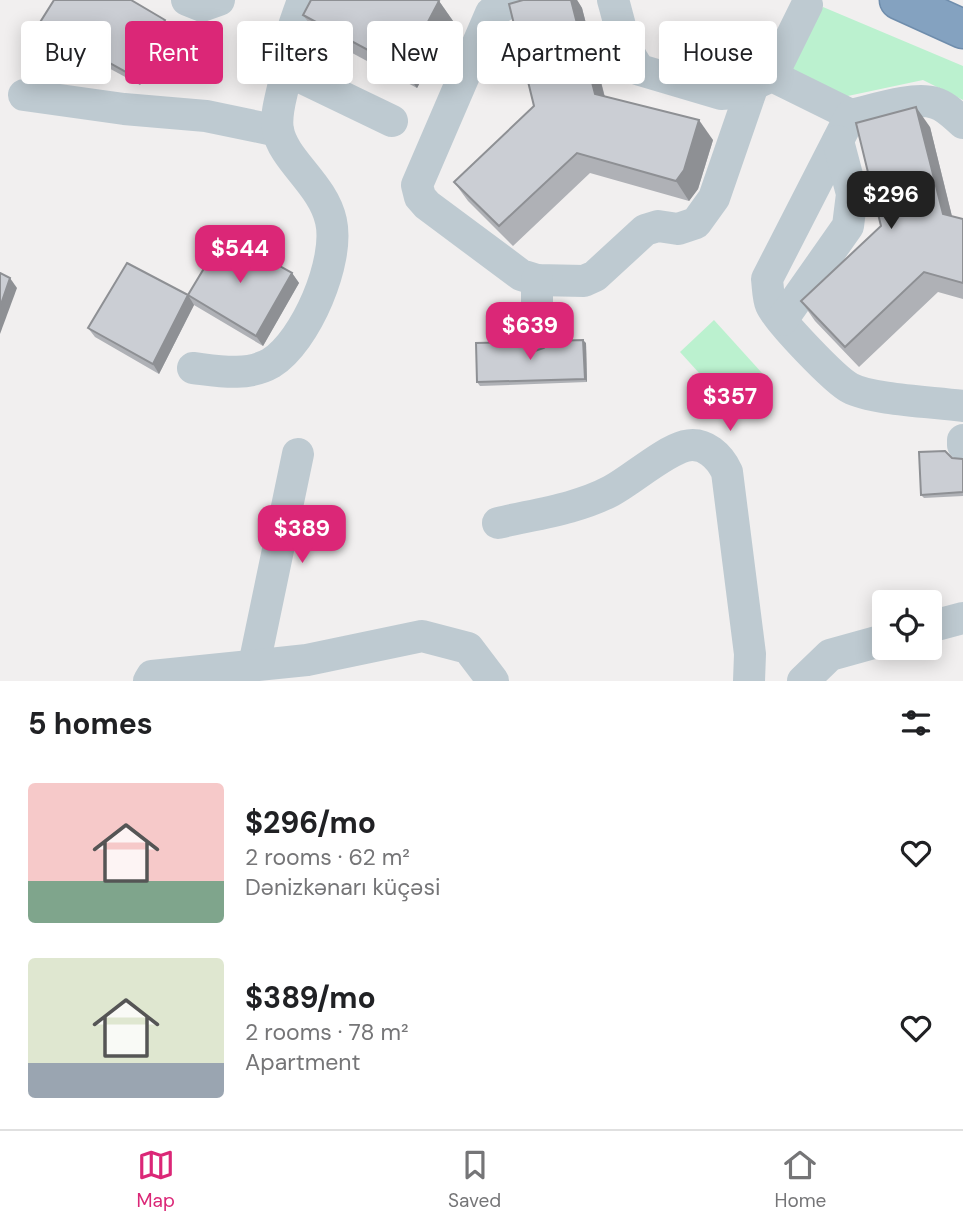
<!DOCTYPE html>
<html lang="en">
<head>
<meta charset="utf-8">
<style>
  body { margin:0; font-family:"DM Sans",sans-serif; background:#f6f6f6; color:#202124; height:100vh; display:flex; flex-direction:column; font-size:26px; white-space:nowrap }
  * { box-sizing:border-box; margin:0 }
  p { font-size:23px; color:#757577 }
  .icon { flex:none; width:38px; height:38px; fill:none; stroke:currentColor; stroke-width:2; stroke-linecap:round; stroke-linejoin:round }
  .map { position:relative; height:681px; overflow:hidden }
  .drawer { display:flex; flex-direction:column; background:#fff; flex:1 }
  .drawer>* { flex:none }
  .banner { position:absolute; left:21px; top:21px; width:922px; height:63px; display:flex; gap:14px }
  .tools { position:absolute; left:872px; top:590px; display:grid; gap:14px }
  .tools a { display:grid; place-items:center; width:70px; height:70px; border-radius:7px; background:#fff; box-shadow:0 4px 18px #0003; font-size:35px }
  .price { position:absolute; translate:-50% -60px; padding:0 16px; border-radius:14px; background:#db2777; color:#fff; font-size:23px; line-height:46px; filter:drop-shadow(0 2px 4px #0008) }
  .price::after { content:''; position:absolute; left:50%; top:42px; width:21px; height:16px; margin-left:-10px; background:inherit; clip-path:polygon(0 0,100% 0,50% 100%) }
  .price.on { background:#222; color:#fff }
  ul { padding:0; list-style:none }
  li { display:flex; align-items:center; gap:21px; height:175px; padding:0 28px }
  li span { display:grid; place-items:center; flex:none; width:196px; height:140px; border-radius:7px; color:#555 }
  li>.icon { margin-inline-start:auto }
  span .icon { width:84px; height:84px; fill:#fffc; stroke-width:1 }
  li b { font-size:30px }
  h2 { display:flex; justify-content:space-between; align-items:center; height:84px; padding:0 28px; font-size:30px }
  .tag { padding:0 24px; border-radius:7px; background:#fff; box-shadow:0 4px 18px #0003; font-size:24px; line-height:63px }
  .tag.on { background:#db2777; color:#fff }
  .menu { display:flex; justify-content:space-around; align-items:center; height:98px; border-top:2px solid #e0e0e0; background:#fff; font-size:19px; color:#757577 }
  .menu a { display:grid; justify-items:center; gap:4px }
  .menu .on { color:#db2777 }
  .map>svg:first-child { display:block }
  .green { fill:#bbf1cf }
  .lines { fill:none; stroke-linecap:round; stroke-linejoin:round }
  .highway-casing { stroke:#6f8dac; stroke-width:41 }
  .minor { stroke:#becad1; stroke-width:32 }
  .highway { stroke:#84a2c0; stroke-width:38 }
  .wall { fill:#afb1b6 }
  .shaded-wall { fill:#8e9094 }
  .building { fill:#cbced4; stroke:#8e9094; stroke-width:2 }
</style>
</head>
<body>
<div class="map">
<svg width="963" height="681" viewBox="0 0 963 681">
  <rect width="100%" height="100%" fill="#f1efef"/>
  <g class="green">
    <polygon points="823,7 963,66 963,100 923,80 843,97 791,72"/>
    <polygon points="714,320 772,384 738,416 680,352"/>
  </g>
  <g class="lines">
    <g class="highway-casing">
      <polyline id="highway" points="899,0 963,29"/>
    </g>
    <g class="minor">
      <polyline points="187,0 202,6 219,0"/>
      <polyline points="523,0 506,4 491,13 417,185 420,197 427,205 521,275 537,280 584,281 595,276 645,230 658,226 678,229 696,223 714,198 753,85"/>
      <path d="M613 0C620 23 624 52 640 70L721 94 734 93 772 76 851 115"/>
      <polyline points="286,70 392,121"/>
      <polyline points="772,76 807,5"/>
      <polyline points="24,95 124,109 206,116 278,131"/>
      <path d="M963 123C955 116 946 106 935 103 914 96 873 110 851 115L767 279C768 287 768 298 771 305 778 321 835 380 850 388 872 400 936 402 963 406"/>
      <polyline points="782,320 848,226 852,194 838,141"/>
      <polyline points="537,336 537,280"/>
      <path d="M193 368C218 371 247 377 271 363 306 341 340 261 331 221 323 184 283 160 278 130 275 115 281 98 284 83 286 71 285 58 288 46 292 30 298 15 303 0"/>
      <polyline points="963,445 963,440"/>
      <path d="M498 523C536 514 577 509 611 491 633 479 663 452 685 446 705 441 720 457 727 472L750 654 749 681"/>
      <polyline points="929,627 963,618"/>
      <polyline points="254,665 298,454"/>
      <polyline points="149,681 152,676 307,660 422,636 468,648 493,681"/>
      <polyline points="803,681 830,655 884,640"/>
    </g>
    <use href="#highway" class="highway"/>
  </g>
  <g class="wall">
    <polygon points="523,0 577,0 582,8 605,97 713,140 698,189 689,201 590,173 513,246 468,201 454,182 534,106"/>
    <polygon points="439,1 453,21 417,88 317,34 303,15"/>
    <polygon points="39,24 171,29 140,85 46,34"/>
    <polygon points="930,127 952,216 963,219 963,299 938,292 859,367 815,321 801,301 881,226"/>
    <polygon points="292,273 299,283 263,346 194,305 159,374 95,337 88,328 188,295"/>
    <polygon points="586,343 587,382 480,386 477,382 535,351"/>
    <polygon points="952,458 963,459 963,496 924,498 921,495"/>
  </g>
  <g class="shaded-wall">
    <polygon points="571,0 577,0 582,8 609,114 595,94"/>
    <polygon points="439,1 453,21 417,88 403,69"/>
    <polygon points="165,20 171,29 140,85 133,76"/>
    <polygon points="916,107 930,127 956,233 943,214"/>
    <polygon points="699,120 713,140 698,189 689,201 676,181"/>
    <polygon points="292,273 299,283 263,346 256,336"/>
    <polygon points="10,278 17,288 0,334 0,307"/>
    <polygon points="188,295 194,305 159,374 153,364"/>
    <polygon points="583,340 586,343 587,382 585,379"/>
  </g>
  <g class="building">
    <polygon points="54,0 131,0 165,20 133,76 39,24"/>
    <polygon points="311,0 437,0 439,1 403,69 303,15"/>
    <polygon points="523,0 571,0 595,94 699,120 684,170 676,181 577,153 499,226 454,182 534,106 509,4"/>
    <polygon points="916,107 943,214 963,219 963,283 924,272 845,347 801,301 881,226 856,123"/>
    <polygon points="224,235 292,273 256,336 188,295"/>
    <polygon points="127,263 188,295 153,364 88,328"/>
    <polygon points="0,273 10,278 0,307"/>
    <polygon points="583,340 585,379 477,382 476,343 519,342 526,349 535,351 544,348 551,341"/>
    <polygon points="945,451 952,458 963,459 963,492 921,495 919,452"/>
  </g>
</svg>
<div class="tools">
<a><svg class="icon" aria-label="locate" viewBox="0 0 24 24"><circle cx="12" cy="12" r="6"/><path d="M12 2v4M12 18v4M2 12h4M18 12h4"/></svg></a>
</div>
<b class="price on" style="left:891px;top:231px">$296</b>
<b class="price" style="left:240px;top:285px">$544</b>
<b class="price" style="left:530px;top:362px">$639</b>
<b class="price" style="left:730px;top:433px">$357</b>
<b class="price" style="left:302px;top:565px">$389</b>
<div class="banner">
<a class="tag">Buy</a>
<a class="tag on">Rent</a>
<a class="tag">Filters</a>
<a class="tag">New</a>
<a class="tag">Apartment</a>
<a class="tag">House</a>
</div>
</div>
<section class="drawer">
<h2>5 homes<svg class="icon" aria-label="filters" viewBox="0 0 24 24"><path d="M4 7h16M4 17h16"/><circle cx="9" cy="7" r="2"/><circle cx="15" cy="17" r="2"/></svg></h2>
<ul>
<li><span style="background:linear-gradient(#f6c9c9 70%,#7fa58c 0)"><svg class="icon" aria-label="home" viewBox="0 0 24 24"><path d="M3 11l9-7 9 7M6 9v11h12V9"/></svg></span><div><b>$296/mo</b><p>2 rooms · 62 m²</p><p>Dənizkənarı küçəsi</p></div><svg class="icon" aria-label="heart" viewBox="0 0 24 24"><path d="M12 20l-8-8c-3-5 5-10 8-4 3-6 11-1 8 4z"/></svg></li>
<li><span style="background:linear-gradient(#dfe7d0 75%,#9aa5b1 0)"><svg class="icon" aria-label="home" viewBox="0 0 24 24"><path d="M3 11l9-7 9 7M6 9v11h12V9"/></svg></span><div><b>$389/mo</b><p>2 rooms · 78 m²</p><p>Apartment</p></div><svg class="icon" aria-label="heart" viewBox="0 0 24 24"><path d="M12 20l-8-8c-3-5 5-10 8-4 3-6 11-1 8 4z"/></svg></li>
</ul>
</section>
<nav class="menu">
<a class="on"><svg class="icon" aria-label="map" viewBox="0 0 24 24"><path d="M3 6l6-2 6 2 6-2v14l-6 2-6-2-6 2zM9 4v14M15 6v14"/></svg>Map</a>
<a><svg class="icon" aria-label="saved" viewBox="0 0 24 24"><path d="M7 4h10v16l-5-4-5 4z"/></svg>Saved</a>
<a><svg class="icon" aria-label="home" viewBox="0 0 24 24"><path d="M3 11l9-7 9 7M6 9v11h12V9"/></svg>Home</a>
</nav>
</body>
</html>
